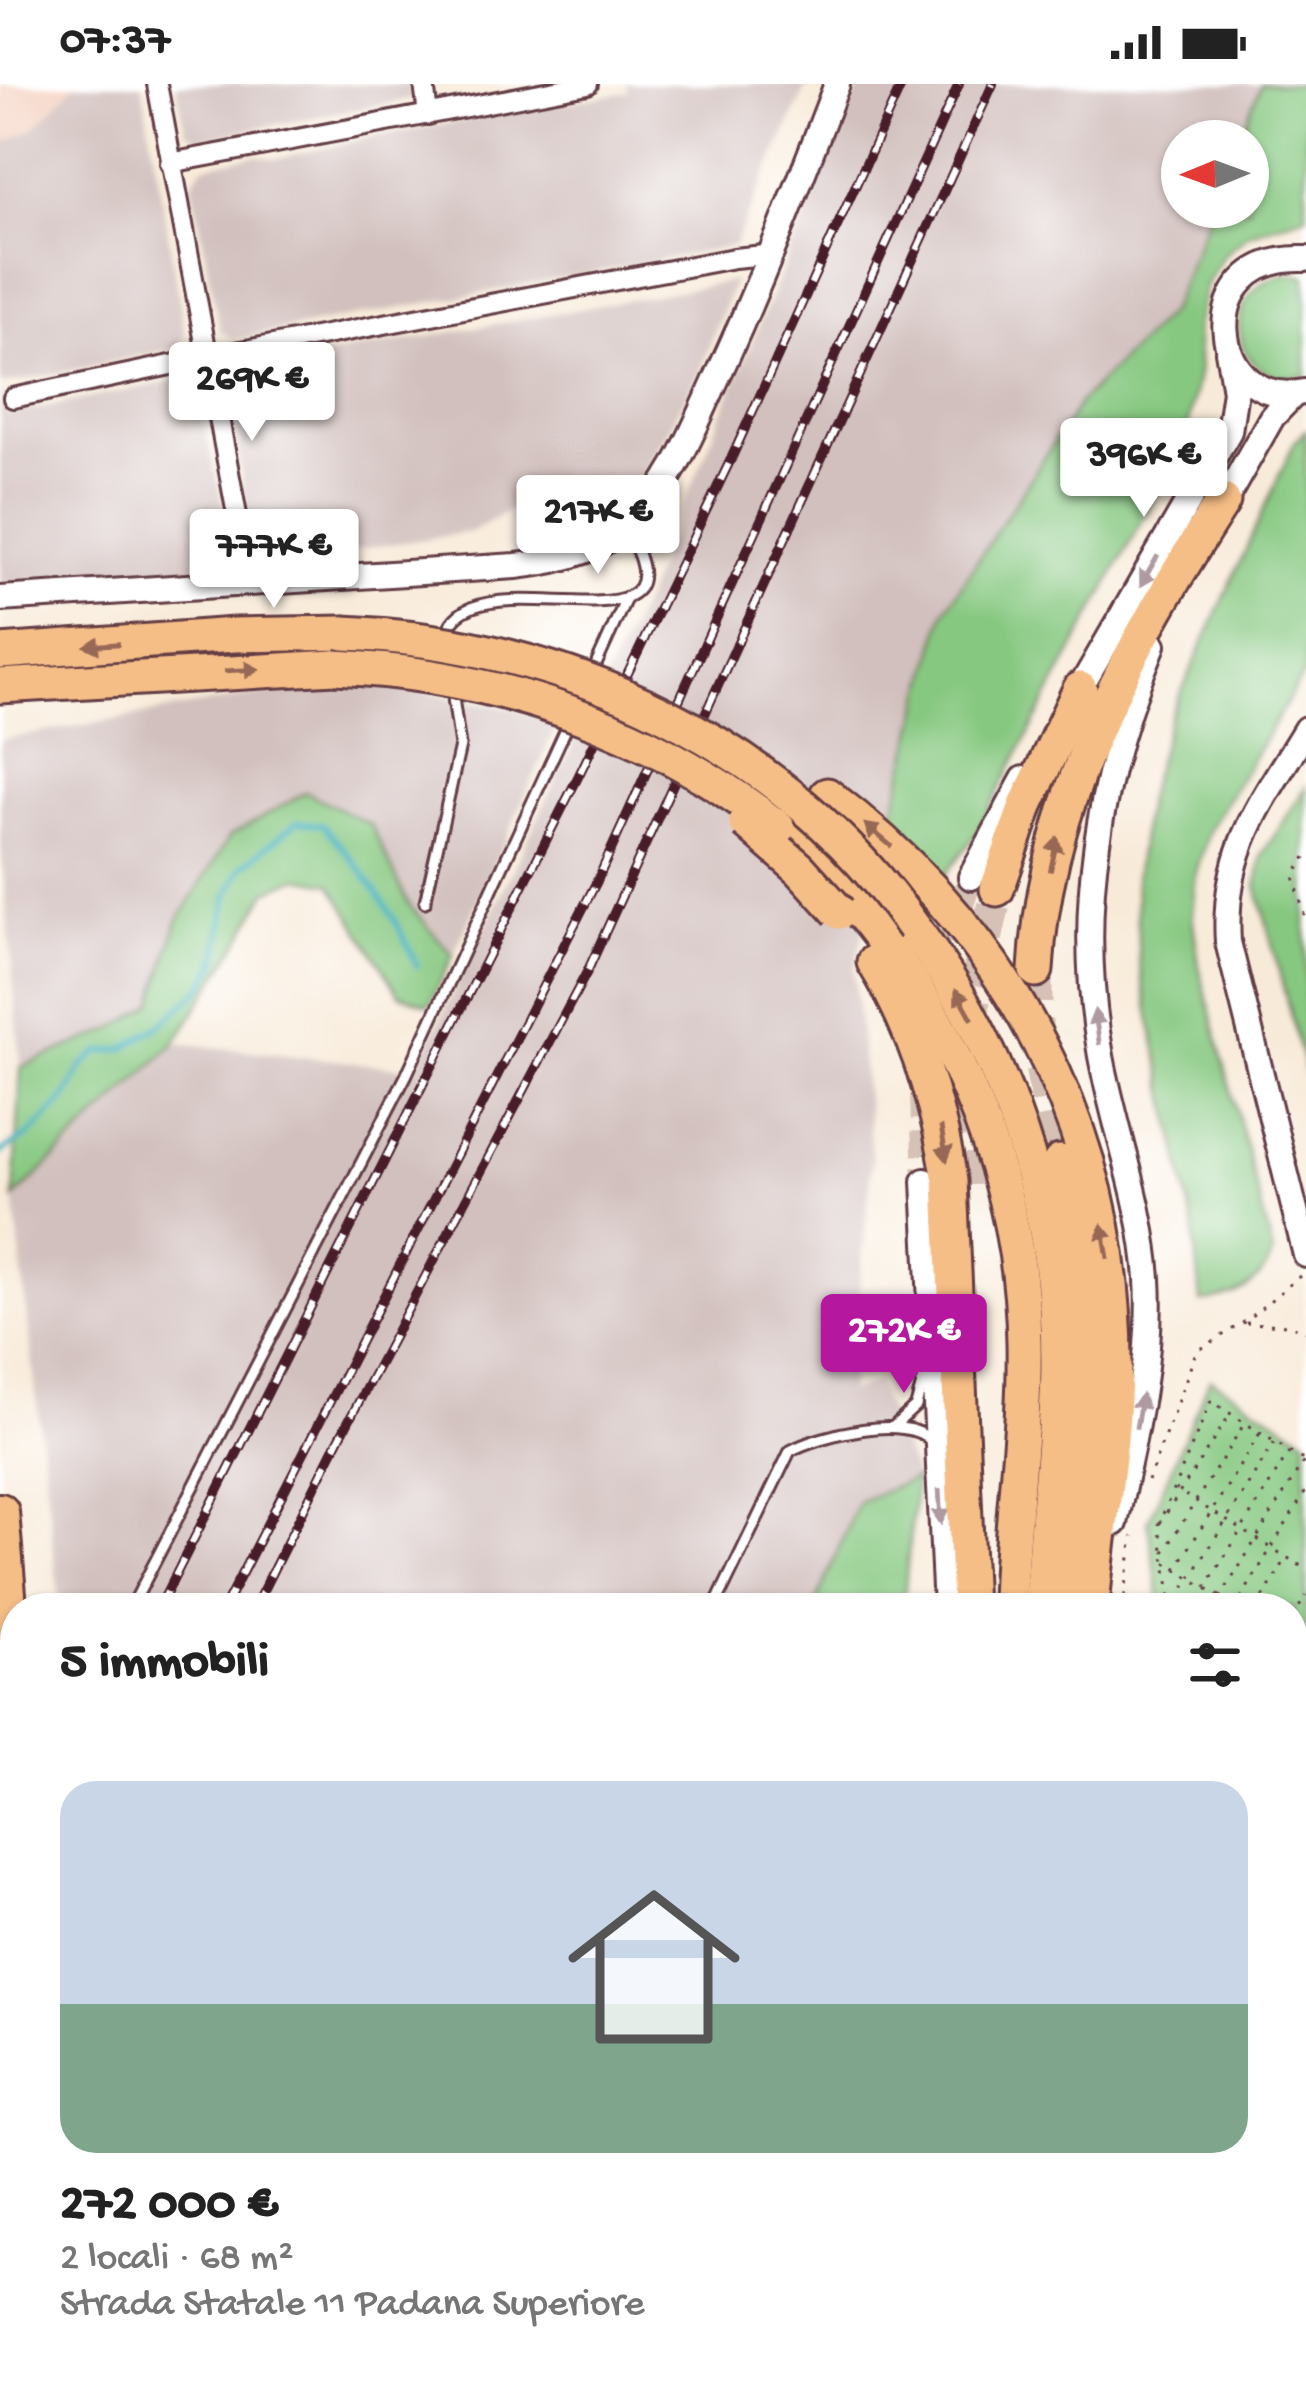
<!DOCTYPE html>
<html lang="it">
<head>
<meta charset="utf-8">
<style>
  body { margin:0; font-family:"Gochi Hand",sans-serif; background:#f6f6f6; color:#222; height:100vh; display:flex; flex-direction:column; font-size:45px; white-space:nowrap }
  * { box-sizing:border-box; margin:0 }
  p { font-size:39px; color:#767676 }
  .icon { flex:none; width:66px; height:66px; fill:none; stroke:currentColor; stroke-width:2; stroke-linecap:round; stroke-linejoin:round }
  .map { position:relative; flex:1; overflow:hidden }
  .drawer { position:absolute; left:0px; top:1509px; width:1308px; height:804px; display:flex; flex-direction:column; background:#fff; border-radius:48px 48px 0 0; box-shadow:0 3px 9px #0004 }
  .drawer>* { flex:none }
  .needle { width:78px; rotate:269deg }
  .fabs { position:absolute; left:1161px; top:36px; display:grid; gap:24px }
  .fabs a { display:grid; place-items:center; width:108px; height:108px; border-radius:50%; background:#fff; box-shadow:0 3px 9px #0004; font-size:60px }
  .price { position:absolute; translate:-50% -102px; padding:0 27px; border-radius:12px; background:#fff; color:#222; font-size:39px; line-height:78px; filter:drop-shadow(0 3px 6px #0008) }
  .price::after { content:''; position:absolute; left:50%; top:72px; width:36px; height:27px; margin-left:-18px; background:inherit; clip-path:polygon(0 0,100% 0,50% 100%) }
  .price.selected { background:#b5179e; color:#fff }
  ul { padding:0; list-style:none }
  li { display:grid; align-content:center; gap:24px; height:636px; padding:0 60px }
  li+li { border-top:3px solid #e0e0e0 }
  li span { display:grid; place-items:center; height:372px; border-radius:36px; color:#555 }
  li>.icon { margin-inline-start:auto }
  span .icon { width:216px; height:216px; fill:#fffc; stroke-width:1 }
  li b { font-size:51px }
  h2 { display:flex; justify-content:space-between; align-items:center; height:144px; padding:0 60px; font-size:51px }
  .status { display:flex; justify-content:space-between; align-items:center; height:84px; padding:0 60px; background:#fff; direction:ltr }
  .status svg { height:33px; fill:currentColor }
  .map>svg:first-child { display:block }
  .built { fill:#f5d3c2 }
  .industrial { fill:#d1c0bd }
  .green { fill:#86c880; stroke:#687456; stroke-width:3 }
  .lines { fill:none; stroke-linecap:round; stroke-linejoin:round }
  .stream { stroke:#3eaeba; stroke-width:6 }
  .tertiary-tunnel { stroke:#d5c1b5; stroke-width:24; stroke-dasharray:24 12; stroke-linecap:butt }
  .trunk-tunnel { stroke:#d5c1b5; stroke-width:33; stroke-dasharray:33 16; stroke-linecap:butt }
  .service-casing { stroke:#643d45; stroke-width:15 }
  .minor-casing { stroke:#643d45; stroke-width:24 }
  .tertiary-casing { stroke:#643d45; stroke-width:30 }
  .trunk-casing { stroke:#643d45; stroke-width:39 }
  .motorway-casing { stroke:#643d45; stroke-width:42 }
  .path { stroke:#643d45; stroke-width:3; stroke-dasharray:3 9; stroke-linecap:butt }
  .service { stroke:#fff; stroke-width:9 }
  .minor { stroke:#fff; stroke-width:18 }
  .tertiary { stroke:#fff; stroke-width:24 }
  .trunk { stroke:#f6be87; stroke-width:33 }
  .motorway { stroke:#f6be87; stroke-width:36 }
  .rail-casing { stroke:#4a1f2b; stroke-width:10 }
  .rail { stroke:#fff; stroke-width:6; stroke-dasharray:18; stroke-linecap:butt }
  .trunk-bridge-casing { stroke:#643d45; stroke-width:39; stroke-linecap:butt }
  .motorway-bridge-casing { stroke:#643d45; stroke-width:42; stroke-linecap:butt }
  .trunk-bridge { stroke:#f6be87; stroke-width:33 }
  .motorway-bridge { stroke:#f6be87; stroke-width:36 }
  .oneway { fill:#ae9aa0 }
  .oneway2 { fill:#976754 }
</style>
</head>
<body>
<div class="status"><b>07:37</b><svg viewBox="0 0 49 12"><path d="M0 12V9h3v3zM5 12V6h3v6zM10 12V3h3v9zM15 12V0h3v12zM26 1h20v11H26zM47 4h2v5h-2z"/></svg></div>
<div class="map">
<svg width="1306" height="2313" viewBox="0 0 1306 2313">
  <rect width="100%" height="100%" fill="#fff"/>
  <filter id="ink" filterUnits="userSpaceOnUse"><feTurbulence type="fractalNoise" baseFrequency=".00833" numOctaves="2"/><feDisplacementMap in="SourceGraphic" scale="24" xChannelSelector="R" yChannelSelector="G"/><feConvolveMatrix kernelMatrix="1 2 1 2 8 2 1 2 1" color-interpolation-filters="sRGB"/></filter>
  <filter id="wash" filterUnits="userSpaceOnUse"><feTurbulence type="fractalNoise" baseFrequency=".004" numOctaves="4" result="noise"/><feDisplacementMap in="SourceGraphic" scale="48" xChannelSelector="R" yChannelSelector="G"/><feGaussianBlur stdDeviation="2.7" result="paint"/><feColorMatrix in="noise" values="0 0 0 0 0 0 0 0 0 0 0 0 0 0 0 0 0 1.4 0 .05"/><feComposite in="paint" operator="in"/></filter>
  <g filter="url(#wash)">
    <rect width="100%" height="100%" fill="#f8ead8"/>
    <polygon class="built" points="0,0 76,0 33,45 0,60"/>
    <g class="industrial">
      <polygon points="76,0 142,0 185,249 179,264 0,301 0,60 33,45"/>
      <polygon points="176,0 409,0 411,15 198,55 186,47"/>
      <polygon points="627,0 808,0 734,162 234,255 220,247 192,99 203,82 256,71 277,75 371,53 628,8"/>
      <polygon points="860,0 1261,0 1238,57 1182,57 1182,123 1212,123 1170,227 1081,317 944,528 854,886 872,1078 849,1308 876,1298 916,1394 858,1418 814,1524 60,1524 14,1114 175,959 416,985 646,511"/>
      <polygon points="734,197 700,288 639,395 618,423 593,420 551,403 471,448 256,481 227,301 237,287"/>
      <polygon points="184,295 195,303 238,488 84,501 0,500 0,302 7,331"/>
      <polygon points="383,599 560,635 453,871 409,821 371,741 178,837 153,920 114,945 21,983 0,750 0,656 268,609"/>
      <polygon points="15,1792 15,2086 0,2118 0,1823"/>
      <polygon points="116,2298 227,2298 224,2313 109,2313"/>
    </g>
    <g class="green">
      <polygon points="1261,0 1306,0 1306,131 1248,150 1222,173 1206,201 1196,244 1199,285 1186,353 975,752 943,794 890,744 944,528 1081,317 1170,227 1212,123 1248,123 1248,57 1238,57"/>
      <path d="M1290 189 1306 192V291C1233 309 1210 204 1290 189Z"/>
      <path d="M1306 346V587L1210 744 1196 789 1192 830 1199 882 1273 1169C1261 1202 1235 1215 1201 1218L1194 1144 1139 879 1135 796 1146 714 1170 633 1294 359Z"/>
      <polygon points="1306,703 1306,991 1257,802 1262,771"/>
      <polygon points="306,708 371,741 409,821 453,871 429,921 399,910 331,800 299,794 267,807 243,852 175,959 14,1114 21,983 114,945 153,920 178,837 230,752"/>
      <polygon points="1210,1294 1306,1354 1306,1708 1293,1700 1293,1524 1161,1524 1148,1438"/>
      <polygon points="916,1394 903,1524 814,1524 858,1418"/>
      <polygon points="308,2298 343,2298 372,2305 394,2298 462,2298 486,2313 436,2310 294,2313"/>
    </g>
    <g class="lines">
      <path class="stream" d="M0 1069 31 1050 64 1016 84 980 99 968 123 965 161 941 202 904 216 880 228 810 242 783 297 738 323 741C361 784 395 827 417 882"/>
    </g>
  </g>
  <g filter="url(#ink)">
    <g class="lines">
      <g class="tertiary-tunnel">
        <polyline points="938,893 971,793"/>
        <polyline points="922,1011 925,1097"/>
      </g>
      <g class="trunk-tunnel">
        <polyline points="1036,886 1036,958 1060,1078"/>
        <polyline points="972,950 974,911 997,805"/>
        <polyline points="971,1020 973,1101"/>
        <polyline points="1209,2298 1214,2313"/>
        <polyline points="1244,2298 1249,2313"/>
      </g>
      <g class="service-casing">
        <g id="service">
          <path d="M448 591C408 435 712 597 628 449"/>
          <polyline points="590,594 625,517"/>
          <polyline points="425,818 460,662 452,607"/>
          <polyline points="894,1342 916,1322 924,1292"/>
          <polyline points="131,1524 406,992 570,636"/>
          <path d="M714 1524 790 1367C819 1351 907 1329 931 1357"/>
          <polyline points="198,2313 205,2298"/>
          <polyline points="727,2313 737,2298"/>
        </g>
      </g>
      <g class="minor-casing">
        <g id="minor">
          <polyline points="157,0 242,458"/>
          <polyline points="424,0 428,31"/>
          <polyline points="170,79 588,0"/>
          <polyline points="13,314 209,273 734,174 774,170"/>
          <polyline points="838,2298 862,2313"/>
          <polyline points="1078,2298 1103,2313"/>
          <polyline points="236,2313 241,2298"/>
          <polyline points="257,2313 263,2298"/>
          <polyline points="277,2313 285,2298"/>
          <polyline points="906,2313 929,2298"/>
          <polyline points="1258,2313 1289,2298"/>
        </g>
      </g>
      <g class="tertiary-casing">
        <g id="tertiary">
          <path d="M1304 308C1210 328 1188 170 1306 175"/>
          <polyline points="1218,428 1272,333 1294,310"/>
          <path d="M0 515 516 482C558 478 602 467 633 437 673 400 694 344 716 296 761 199 799 100 837 0"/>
          <polyline points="1071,620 1229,347 1235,307 1228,267"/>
          <path d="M1306 645C1261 720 1222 765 1228 858L1306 1171"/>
          <polyline points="971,793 1024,695"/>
          <polyline points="925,1097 946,1524"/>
          <path d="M1115 1439C1133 1358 1153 1278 1148 1195 1143 1119 1115 1047 1101 972 1075 831 1098 692 1153 561"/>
          <polyline points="1293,1883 1306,1878"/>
        </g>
      </g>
      <g class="trunk-casing">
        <g id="trunk">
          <polyline points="0,568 234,551 344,549"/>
          <polyline points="0,602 335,583"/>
          <path d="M827 711C1010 849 1115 1047 1115 1278 1115 1360 1098 1442 1092 1524"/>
          <path d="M785 750C929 878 1020 1065 1024 1258 1026 1347 1010 1435 1009 1524"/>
          <polyline points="997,805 1027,719 1080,605"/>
          <path d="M914 844C1007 970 1058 1122 1058 1278 1058 1360 1043 1442 1042 1524"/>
          <path d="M874 878C916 946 938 1019 950 1097L969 1524"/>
          <path d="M1036 886C1045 712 1131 560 1223 417"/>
          <path d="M1060 1078C1098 1235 1084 1367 1067 1524"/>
        </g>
      </g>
      <g class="motorway-casing">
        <g id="motorway">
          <polyline points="0,1428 15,1604"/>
          <polyline points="9,2097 15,2168"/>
          <polyline points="25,2298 27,2313"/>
          <polyline points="82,2298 84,2313"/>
          <polyline points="476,2298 500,2313"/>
          <polyline points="745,2298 757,2313"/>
          <polyline points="611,2313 620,2298"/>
          <polyline points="664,2313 677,2298"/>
        </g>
      </g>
      <g class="path">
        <polyline points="1306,773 1294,792 1306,838"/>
        <polyline points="1246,1239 1288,1241 1306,1247"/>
        <polyline points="1148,1397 1196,1268 1244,1238 1300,1192"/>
        <polyline points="1175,1405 1306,1485"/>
        <polyline points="1160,1439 1229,1332"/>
        <polyline points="1164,1468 1244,1340"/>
        <polyline points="1166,1479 1239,1524"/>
        <polyline points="1176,1485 1260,1349"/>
        <polyline points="1123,1524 1133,1452"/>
        <polyline points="1172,1524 1159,1439 1211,1317 1306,1378"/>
        <polyline points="1172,1524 1274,1359"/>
        <polyline points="1193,1524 1290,1367"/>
        <polyline points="1214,1524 1304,1377"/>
        <polyline points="1235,1524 1306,1407"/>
        <polyline points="1257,1524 1286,1475"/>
        <polyline points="1293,1533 1306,1512"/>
        <polyline points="1293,1558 1306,1566"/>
        <polyline points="1293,1677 1306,1686"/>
        <polyline points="1293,1715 1306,1723"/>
        <polyline points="1305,2313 1306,2312"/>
      </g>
      <use href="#service" class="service"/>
      <use href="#minor" class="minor"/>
      <use href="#tertiary" class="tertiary"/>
      <use href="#trunk" class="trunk"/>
      <use href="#motorway" class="motorway"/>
      <g class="rail-casing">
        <g id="rail">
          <polyline points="159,1524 578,693 731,375 902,0"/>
          <polyline points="224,1524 597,797 959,0"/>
          <polyline points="254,1524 338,1357 588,886 993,0"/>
          <polyline points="0,1842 15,1811"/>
          <polyline points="0,1871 15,1840"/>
          <polyline points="0,1987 15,1954"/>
          <polyline points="0,2055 15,2022"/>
          <polyline points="0,2081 15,2048"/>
        </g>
      </g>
      <use href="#rail" class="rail"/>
      <g class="trunk-bridge-casing">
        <g id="trunk-bridge">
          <path d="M344 549C567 558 785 659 914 844"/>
          <path d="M335 583C497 590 650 643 778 744"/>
          <polyline points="746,738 800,785 839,828"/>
        </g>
      </g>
      <g class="motorway-bridge-casing">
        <polyline id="motorway-bridge" points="0,1981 9,2097"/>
      </g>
      <use href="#trunk-bridge" class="trunk-bridge"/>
      <use href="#motorway-bridge" class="motorway-bridge"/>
    </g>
    <defs><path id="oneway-solid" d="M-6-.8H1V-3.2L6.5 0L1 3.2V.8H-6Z" transform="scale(3)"/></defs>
    <g class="oneway">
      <use href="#oneway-solid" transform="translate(1149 487) rotate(120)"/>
      <use href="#oneway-solid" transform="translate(1097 943) rotate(-98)"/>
      <use href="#oneway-solid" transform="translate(1139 1327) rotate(-80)"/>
      <use href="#oneway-solid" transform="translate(940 1423) rotate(87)"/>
    </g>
    <g class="oneway2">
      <use href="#oneway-solid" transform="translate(102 561) rotate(176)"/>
      <use href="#oneway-solid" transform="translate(242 586) rotate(-3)"/>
      <use href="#oneway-solid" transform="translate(878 751) rotate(-140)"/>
      <use href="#oneway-solid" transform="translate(1054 770) rotate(-78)"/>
      <use href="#oneway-solid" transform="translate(964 920) rotate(-119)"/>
      <use href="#oneway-solid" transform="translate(944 1060) rotate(80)"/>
      <use href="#oneway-solid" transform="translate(1105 1157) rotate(-100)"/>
    </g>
  </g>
</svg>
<div class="fabs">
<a><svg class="needle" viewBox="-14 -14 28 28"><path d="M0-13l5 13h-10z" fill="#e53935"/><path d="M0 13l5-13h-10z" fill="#767676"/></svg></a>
</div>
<b class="price" style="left:252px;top:360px">269K €</b>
<b class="price" style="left:1144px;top:436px">396K €</b>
<b class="price" style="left:598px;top:493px">217K €</b>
<b class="price" style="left:274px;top:527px">777K €</b>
<b class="price selected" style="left:904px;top:1312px">272K €</b>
<section class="drawer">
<h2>5 immobili<svg class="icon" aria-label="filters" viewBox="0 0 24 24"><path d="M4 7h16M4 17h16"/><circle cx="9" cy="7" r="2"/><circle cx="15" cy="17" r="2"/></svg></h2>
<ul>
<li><span style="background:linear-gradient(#c9d6e8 60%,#7fa58c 0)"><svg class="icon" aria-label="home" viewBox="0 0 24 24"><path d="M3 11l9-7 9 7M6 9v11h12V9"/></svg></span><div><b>272 000 €</b><p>2 locali · 68 m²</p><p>Strada Statale 11 Padana Superiore</p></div></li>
</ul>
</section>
</div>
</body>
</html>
